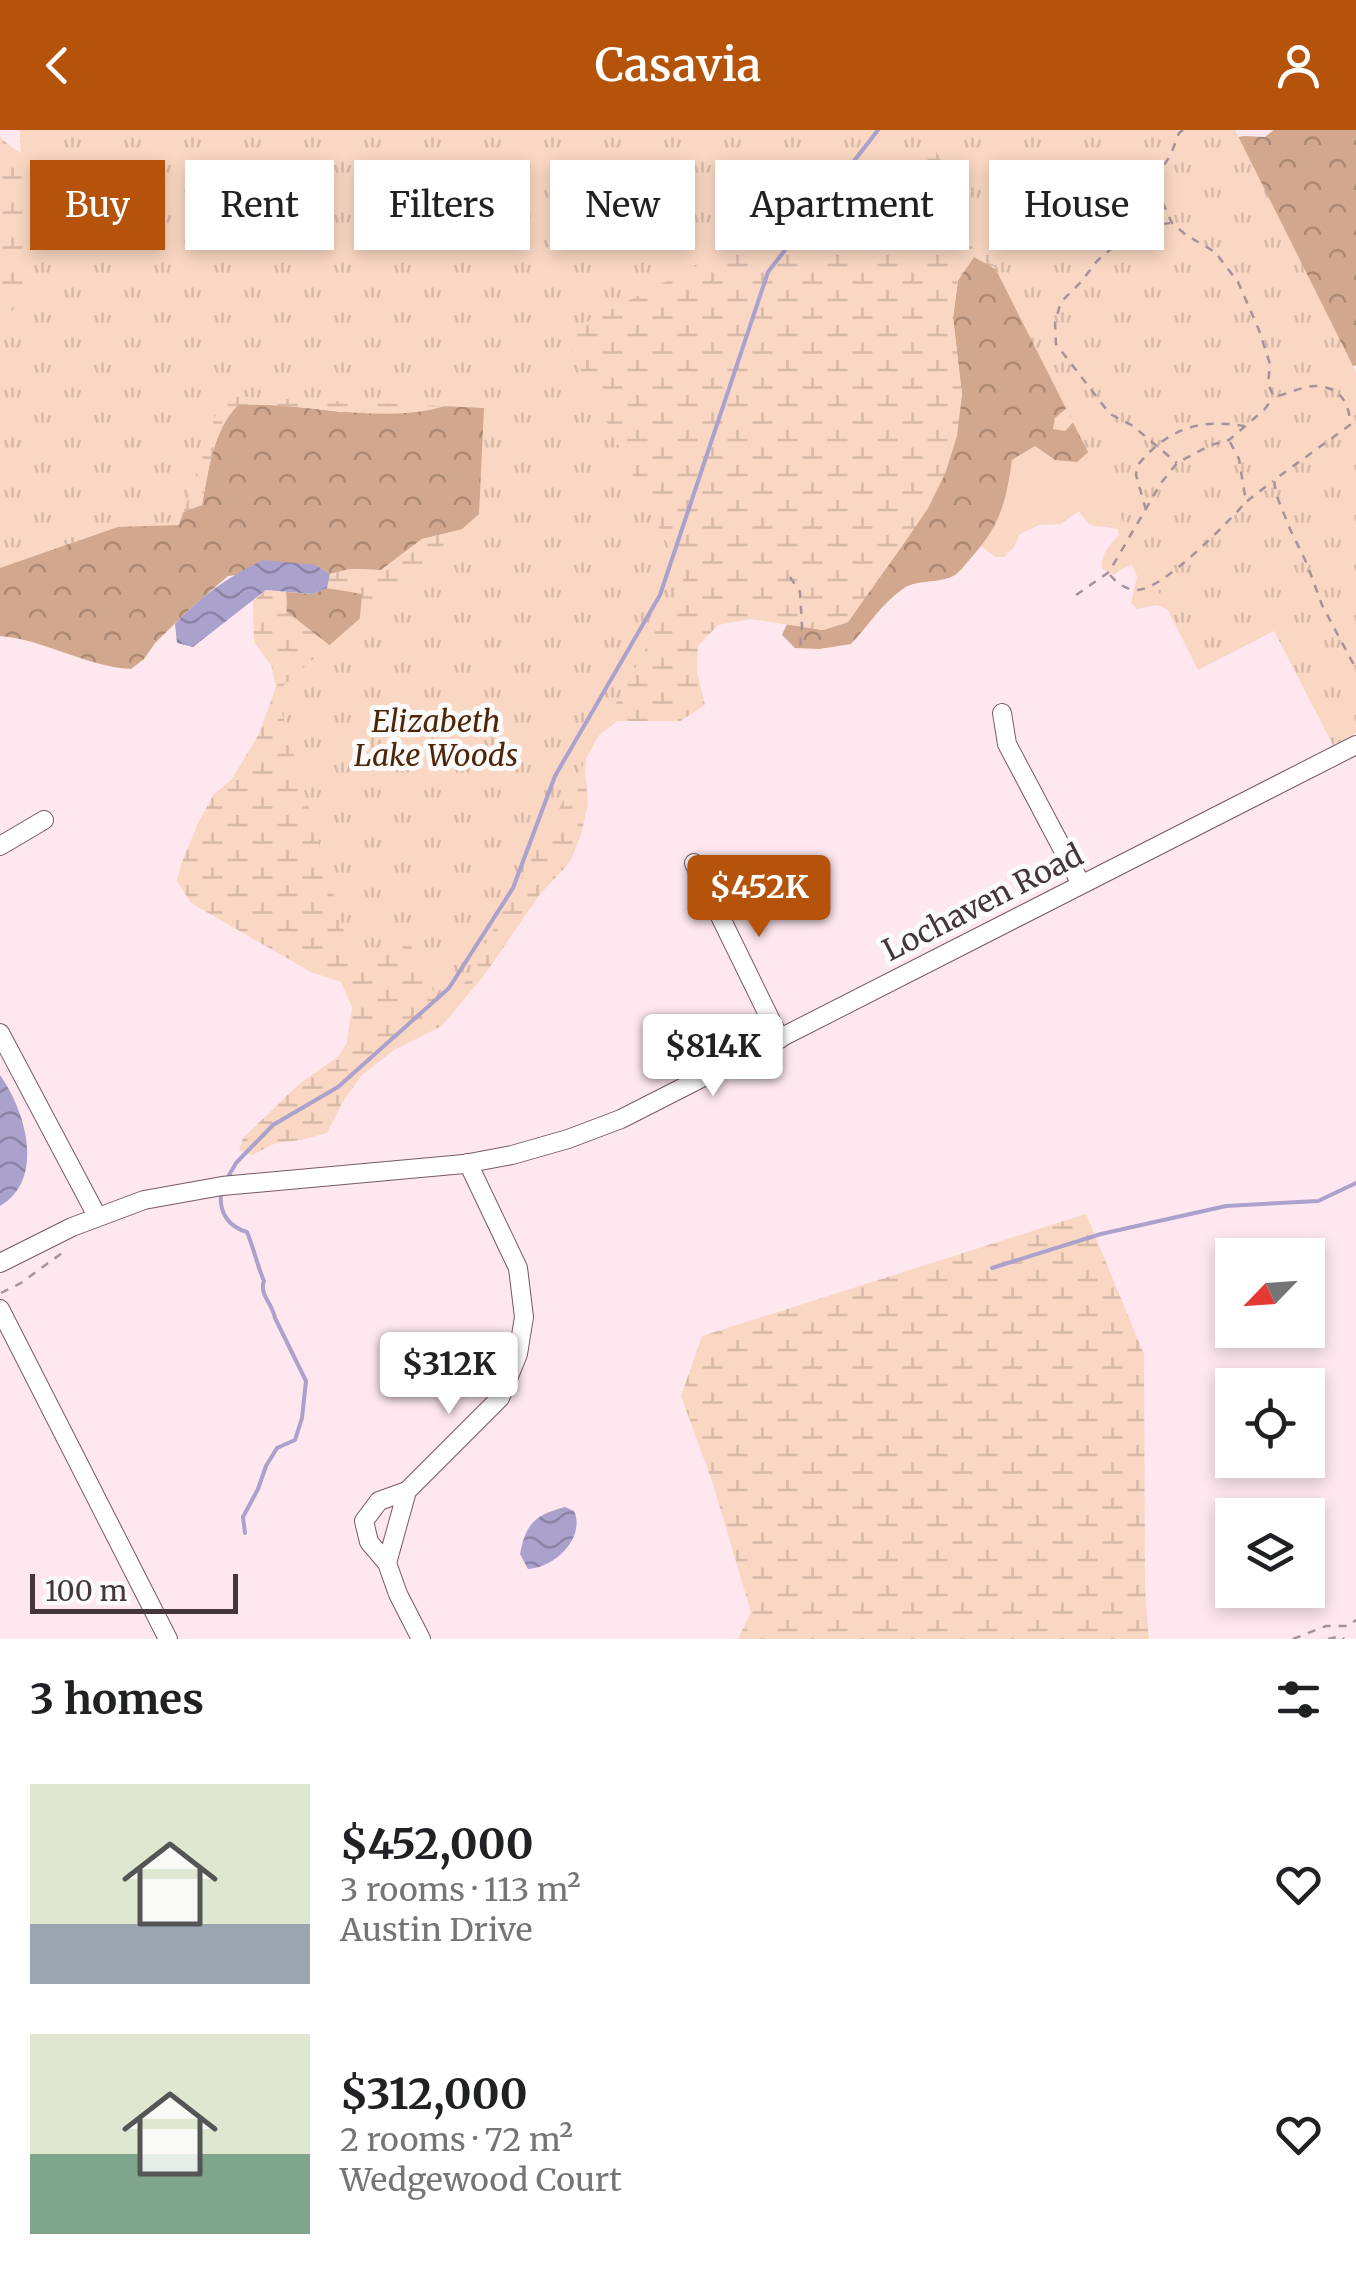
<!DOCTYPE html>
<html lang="en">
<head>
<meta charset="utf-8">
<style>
  body { margin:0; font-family:Merriweather,serif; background:#f2f2f2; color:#202124; height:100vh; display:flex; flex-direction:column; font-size:38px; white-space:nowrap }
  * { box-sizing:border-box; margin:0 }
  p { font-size:32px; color:#757577 }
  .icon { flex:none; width:55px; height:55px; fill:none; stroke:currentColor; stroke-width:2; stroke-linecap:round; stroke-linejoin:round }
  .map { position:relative; height:1509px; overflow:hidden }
  .drawer { display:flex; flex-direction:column; background:#fff; flex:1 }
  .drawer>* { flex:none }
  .top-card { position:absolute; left:30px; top:30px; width:1298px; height:90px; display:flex; gap:20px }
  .needle { width:65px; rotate:245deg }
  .tools { position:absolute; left:1215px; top:1108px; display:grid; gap:20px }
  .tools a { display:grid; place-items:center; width:110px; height:110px; border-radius:0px; background:#fff; box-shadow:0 5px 15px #0003; font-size:50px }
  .scale { position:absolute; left:30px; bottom:25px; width:208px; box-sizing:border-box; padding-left:10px; border:5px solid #45363c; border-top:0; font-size:28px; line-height:35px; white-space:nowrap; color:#45363c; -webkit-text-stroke:8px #fbfbfb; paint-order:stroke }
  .price { position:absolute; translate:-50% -85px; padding:0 22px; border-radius:10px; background:#fff; color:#222; font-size:32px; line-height:65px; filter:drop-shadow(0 2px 5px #0008) }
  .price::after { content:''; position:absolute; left:50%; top:60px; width:30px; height:22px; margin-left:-15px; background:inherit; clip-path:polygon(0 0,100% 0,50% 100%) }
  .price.active { background:#b45309; color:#fff }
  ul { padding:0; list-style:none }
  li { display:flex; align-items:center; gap:30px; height:250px; padding:0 30px }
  li span { display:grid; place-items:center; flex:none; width:280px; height:200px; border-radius:0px; color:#555 }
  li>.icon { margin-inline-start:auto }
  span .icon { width:120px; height:120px; fill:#fffc; stroke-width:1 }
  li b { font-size:42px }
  h2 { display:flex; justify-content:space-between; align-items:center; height:120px; padding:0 30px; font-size:42px }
  .chip { padding:0 35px; border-radius:0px; background:#fff; box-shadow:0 5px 15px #0003; font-size:35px; line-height:90px }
  .chip.active { background:#b45309; color:#fff }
  header { display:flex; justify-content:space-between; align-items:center; height:130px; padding:0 30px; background:#b45309; color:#fff; font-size:45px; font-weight:600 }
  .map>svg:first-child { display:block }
  .grass { fill:#f9d7c2 }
  .forest { fill:url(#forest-crowns) }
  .wetland { fill:url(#wetland-marsh) }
  .park { fill:url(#park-tufts) }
  .water { fill:url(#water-waves) }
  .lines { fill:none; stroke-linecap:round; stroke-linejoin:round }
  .stream { stroke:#aaa1cc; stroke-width:4 }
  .minor-casing { stroke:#785865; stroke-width:20 }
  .path { stroke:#a6939a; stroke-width:2.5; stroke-dasharray:8 8; stroke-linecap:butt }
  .minor { stroke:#fff; stroke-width:18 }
  .labels { text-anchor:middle; stroke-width:10; stroke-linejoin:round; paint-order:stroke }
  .park-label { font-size:30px; font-style:italic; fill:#4e2507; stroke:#fbfbfb }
  .street-label { font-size:30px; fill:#45363c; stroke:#fbfbfb }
</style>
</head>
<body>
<header><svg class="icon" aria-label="back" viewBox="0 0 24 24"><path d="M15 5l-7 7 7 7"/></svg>Casavia<svg class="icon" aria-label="person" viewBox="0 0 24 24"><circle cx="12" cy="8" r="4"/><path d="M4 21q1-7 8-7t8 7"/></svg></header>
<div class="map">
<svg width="1356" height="1509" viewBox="0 0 1356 1509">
  <defs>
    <pattern id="forest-crowns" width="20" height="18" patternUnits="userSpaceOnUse" patternTransform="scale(2.5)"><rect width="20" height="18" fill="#d1a78d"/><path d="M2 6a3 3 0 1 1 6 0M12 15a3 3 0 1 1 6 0" fill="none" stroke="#ab8974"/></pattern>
    <pattern id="wetland-marsh" width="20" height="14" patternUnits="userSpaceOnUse" patternTransform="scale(2.5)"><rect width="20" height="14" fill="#f9d7c2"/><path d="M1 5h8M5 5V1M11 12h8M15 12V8" fill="none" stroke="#d7b9a8"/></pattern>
    <pattern id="park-tufts" width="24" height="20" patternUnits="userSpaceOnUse" patternTransform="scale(2.5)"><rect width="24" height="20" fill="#f9d7c2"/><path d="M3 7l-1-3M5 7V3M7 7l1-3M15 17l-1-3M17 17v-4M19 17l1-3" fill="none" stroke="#d7b9a8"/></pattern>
    <pattern id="water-waves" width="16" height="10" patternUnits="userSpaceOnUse" patternTransform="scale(2.5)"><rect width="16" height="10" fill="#aaa1cc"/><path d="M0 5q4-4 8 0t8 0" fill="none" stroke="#8c84a7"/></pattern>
  </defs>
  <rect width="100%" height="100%" fill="#fee7ef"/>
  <path class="grass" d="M1079 268 1293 490 1173 482 1157 475 1137 479 1131 473 1137 446 1132 435 1121 439 1114 445 1102 439C1101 424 1108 416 1119 405L1118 399C1097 394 1092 402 1079 381L1061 394 1039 395 1020 404 1014 417 1004 427H995L981 416C1001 386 1007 366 1012 330L1035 316 1055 330 1081 284 1065 301 1053 300 1055 288Z"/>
  <g class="forest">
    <path d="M1274 0H1356V235L1350 238 1079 268 1055 288 1053 299 1065 301 1081 284 1092 319 1077 332 1055 330 1035 316 1012 330C1006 373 1000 395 971 428 966 433 961 441 955 445 940 454 918 449 904 458 882 473 869 495 851 514L819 519 795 518 782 505 787 494 823 500 848 492 928 378 962 265 953 188 958 150 974 127 1224 9 1244 6 1265 7Z"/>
    <path d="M477 267 495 288 514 346 472 397 422 409 381 440 350 439 330 444 316 435 228 446 191 478 155 513 144 529 131 539C87 537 46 510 0 506V425L202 375C208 341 213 300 238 275L266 273 341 282Z"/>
    <polygon points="327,458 363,463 357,520 346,529 287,482 286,462 312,464"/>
  </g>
  <g class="wetland">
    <path d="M1074 0 997 140 974 127 958 150 953 188 962 265 957 306 945 344 928 378 905 412 848 492 823 500 750 489 718 495 698 516 697 542 705 575 680 591H617L588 614 585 639 588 674 581 705 570 732 540 764 485 844 442 896 394 920 361 946 342 973 327 1003 301 1010 276 1013 252 1025 239 1020 243 1008 299 954 340 925 347 912 352 877 341 852 311 842 191 773 177 751 182 732 199 691 214 664 232 649 259 604 276 557 271 535 254 512 253 471 266 460 286 462 287 482 346 528 357 519 362 464 327 458 330 444 350 439 381 440 422 409 472 397 498 386 495 288 477 267C457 272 436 280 417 282 357 289 298 272 238 275 213 300 209 340 202 375L168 388 124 379 0 425V7L11 17 45 37 511 39Z"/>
    <polygon points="1086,1084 1144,1224 1145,1457 1149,1509 738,1509 751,1482 712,1351 681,1266 702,1206"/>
  </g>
  <polygon class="park" points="20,0 1235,0 1356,242 1356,603 1333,615 1274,501 1198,540 933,15 563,204 684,448 446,887 408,810 354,837 276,562 479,384 484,278 222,266 179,395 118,397 0,438 0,187 26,173"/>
  <g class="water">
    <path d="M263 430 316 435 330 444 327 458 312 464 266 460 193 517 177 513 175 494C203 465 226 448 263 430Z"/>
    <path d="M0 945C25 980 46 1049 0 1076Z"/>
    <path d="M565 1377 574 1381C586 1408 554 1438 528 1439L520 1424C526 1393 535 1385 565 1377Z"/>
  </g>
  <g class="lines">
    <g class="stream">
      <polyline points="228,1047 236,1033 273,995 338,957 449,858 513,758 555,646 660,465 768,142 878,0"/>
      <path d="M221 1064C219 1083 229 1097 247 1102 254 1119 257 1135 264 1151 259 1164 272 1173 275 1188L306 1251 302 1288 295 1310 277 1318 266 1336 258 1359 243 1387 245 1403"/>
      <polyline points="992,1138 1101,1104 1226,1076 1318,1071 1356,1053"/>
    </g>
    <g class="minor-casing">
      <g id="minor">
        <polyline points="1002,583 1007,614 1081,754"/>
        <polyline points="0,716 44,690"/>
        <polyline points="694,733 780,909"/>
        <polyline points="0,903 97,1086"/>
        <polyline points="0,1133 72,1097 144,1070 222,1056 464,1034 512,1025 568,1009 621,989 1356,615"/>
        <polyline points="0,1179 168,1509"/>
        <polyline points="387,1433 369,1412 364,1391 379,1371 407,1361"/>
        <polyline points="421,1509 398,1464 387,1433 407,1361 500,1268 518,1224 524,1187 518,1138 468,1033"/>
      </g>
    </g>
    <g class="path">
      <path d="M1183 0 1179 3 1171 24 1160 42 1158 63 1172 93 1186 105 1215 122 1238 152 1259 200 1270 234 1268 254 1274 267C1287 264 1303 256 1316 256 1340 257 1350 273 1350 295L1274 350 1276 364 1290 399 1307 434 1322 475 1356 539"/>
      <polyline points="1170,93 1142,97 1125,107 1097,131 1081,152 1061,172 1055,192 1056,214 1106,279 1112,285 1133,296 1177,333"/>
      <polyline points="1230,312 1239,329 1246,372 1273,351"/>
      <path d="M1146 380 1136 345 1137 336C1166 300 1198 288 1244 296"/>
      <path d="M1110 445C1117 453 1126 460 1137 460 1163 460 1228 392 1246 372"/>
      <polyline points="790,447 800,462 802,496 800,518"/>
      <polyline points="1076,465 1109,442 1161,353 1177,333 1211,315 1229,310 1264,280 1273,268"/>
      <polyline points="1,1163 21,1153 66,1120"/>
      <polyline points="1293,1509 1326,1496 1348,1496 1356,1490"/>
      <polyline points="1328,1509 1341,1506 1344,1509"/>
    </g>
    <use href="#minor" class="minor"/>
  </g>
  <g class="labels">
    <g class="park-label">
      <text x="436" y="602">Elizabeth<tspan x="436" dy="34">Lake Woods</tspan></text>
    </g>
    <g class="street-label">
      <text transform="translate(983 773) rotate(-27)" y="10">Lochaven Road</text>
    </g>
  </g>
</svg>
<div class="tools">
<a><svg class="needle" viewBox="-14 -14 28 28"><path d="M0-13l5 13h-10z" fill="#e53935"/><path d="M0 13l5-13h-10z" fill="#757577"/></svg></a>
<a><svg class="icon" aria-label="locate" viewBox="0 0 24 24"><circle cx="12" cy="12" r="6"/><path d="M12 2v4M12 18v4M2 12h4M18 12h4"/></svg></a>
<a><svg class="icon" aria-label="layers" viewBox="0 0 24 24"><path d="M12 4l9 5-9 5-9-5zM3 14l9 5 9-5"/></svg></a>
</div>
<div class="scale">100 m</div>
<b class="price active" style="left:759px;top:810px">$452K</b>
<b class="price" style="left:713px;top:969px">$814K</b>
<b class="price" style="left:449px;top:1287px">$312K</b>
<div class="top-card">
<a class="chip active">Buy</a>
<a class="chip">Rent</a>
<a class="chip">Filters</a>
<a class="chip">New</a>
<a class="chip">Apartment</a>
<a class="chip">House</a>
</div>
</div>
<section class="drawer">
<h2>3 homes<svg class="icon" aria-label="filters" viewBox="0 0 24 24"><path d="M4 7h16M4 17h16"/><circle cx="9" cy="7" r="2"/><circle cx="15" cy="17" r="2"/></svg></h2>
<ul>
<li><span style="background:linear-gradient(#dfe7d0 70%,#9aa5b1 0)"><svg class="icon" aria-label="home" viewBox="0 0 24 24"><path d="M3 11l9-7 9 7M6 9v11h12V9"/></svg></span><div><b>$452,000</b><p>3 rooms · 113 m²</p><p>Austin Drive</p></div><svg class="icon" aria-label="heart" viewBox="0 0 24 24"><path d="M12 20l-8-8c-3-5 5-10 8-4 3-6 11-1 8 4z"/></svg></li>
<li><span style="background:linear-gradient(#dfe7d0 60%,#7fa58c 0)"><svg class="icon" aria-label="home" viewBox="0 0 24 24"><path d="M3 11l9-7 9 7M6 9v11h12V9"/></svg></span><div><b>$312,000</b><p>2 rooms · 72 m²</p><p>Wedgewood Court</p></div><svg class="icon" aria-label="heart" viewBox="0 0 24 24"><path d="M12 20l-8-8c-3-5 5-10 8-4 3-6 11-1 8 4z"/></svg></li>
</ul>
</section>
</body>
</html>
